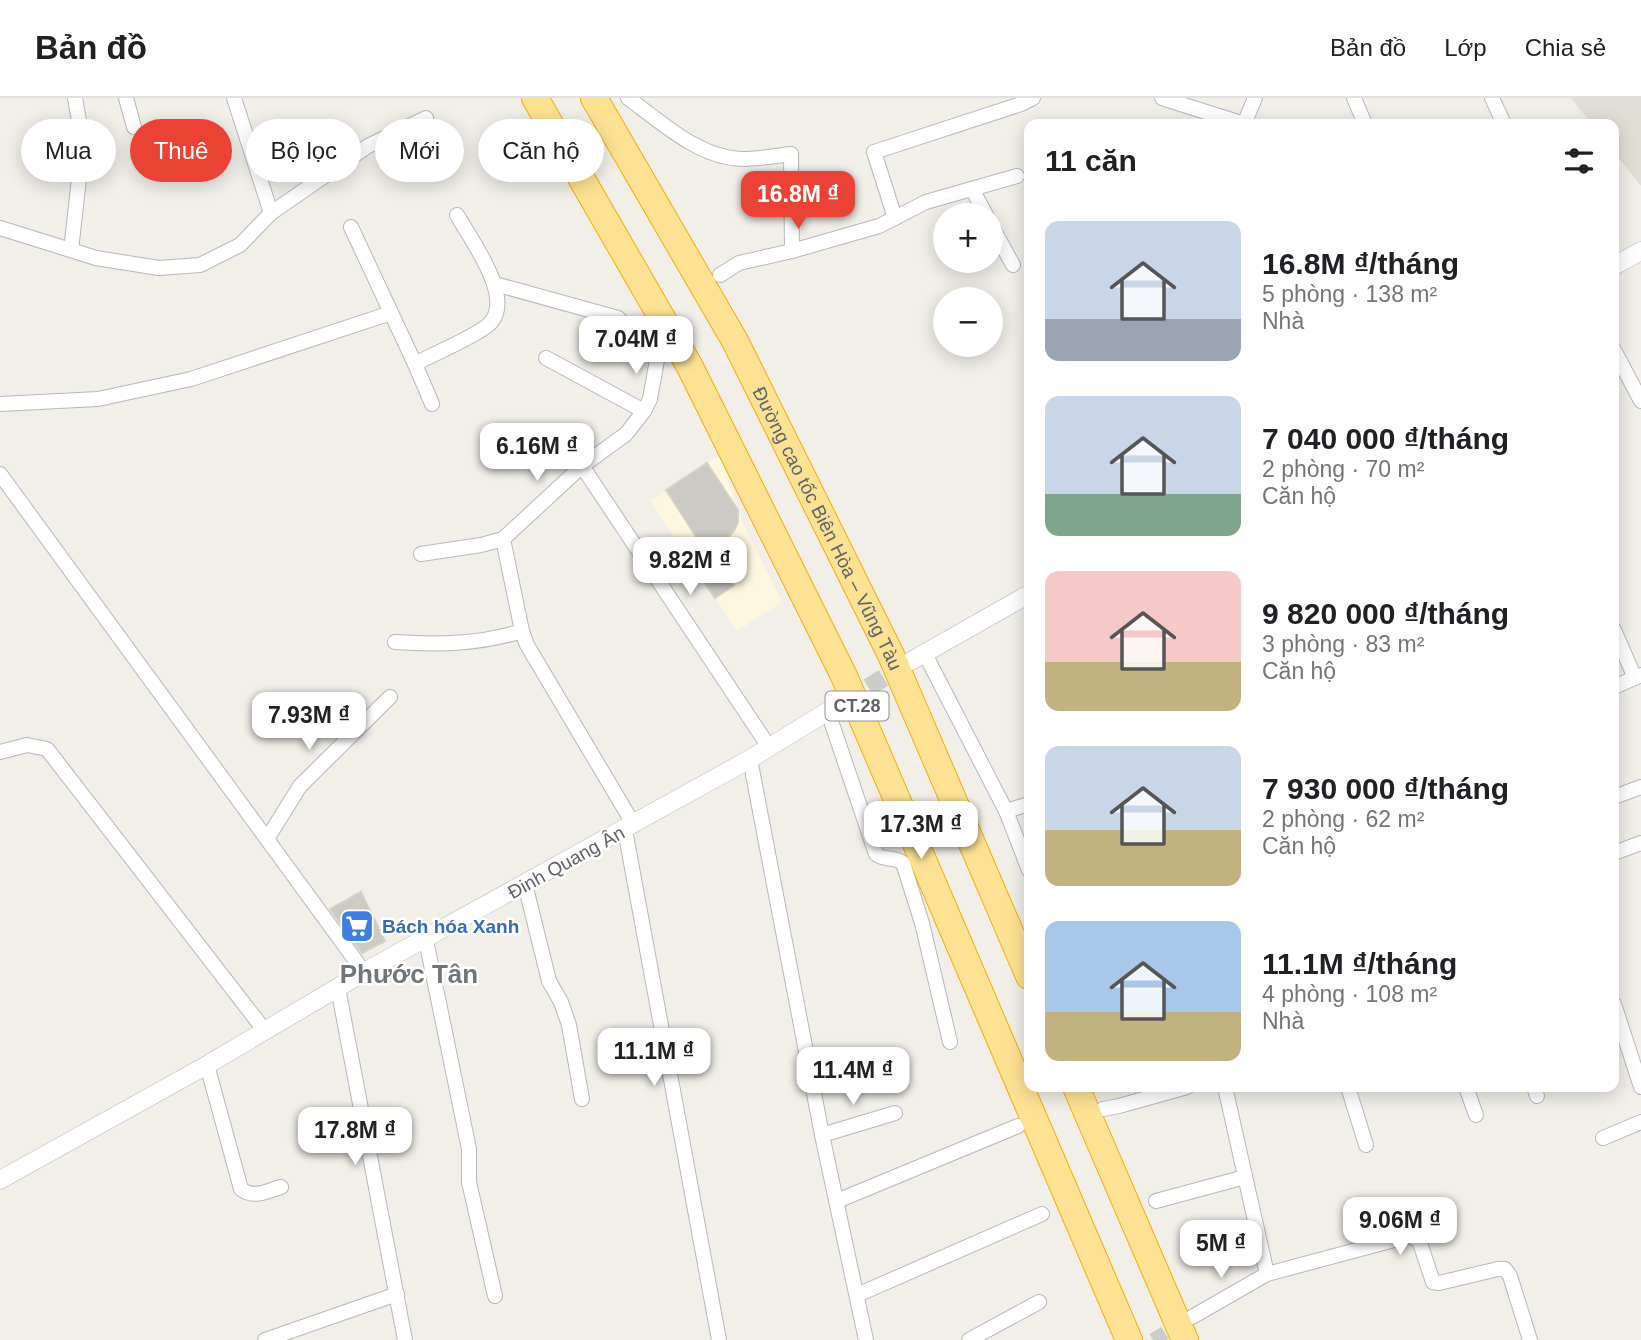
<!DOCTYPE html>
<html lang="vi">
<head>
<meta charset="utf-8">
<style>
  body { margin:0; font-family:Helvetica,sans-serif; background:#f6f6f6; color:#202124; height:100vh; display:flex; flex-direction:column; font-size:26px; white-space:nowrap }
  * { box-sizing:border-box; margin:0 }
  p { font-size:23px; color:#757577 }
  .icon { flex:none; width:38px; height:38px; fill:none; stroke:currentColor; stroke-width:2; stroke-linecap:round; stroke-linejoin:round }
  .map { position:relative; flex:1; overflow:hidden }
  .side { position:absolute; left:1024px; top:21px; width:595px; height:973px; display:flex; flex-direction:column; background:#fff; border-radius:14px; box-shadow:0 4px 18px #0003 }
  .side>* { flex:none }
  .banner { position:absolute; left:21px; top:21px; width:665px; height:63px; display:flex; gap:14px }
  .controls { position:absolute; left:933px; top:105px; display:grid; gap:14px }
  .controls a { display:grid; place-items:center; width:70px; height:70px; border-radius:50%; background:#fff; box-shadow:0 4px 18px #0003; font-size:35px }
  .price { position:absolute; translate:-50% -60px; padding:0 16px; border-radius:14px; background:#fff; color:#222; font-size:23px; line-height:46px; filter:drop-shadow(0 2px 4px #0008) }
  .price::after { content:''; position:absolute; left:50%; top:42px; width:21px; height:16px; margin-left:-10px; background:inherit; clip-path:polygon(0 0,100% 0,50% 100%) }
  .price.current { background:#ea4335; color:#fff }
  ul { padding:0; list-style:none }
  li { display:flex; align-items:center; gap:21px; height:175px; padding:0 21px }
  li span { display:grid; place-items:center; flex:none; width:196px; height:140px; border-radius:14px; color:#555 }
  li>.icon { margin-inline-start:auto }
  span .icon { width:84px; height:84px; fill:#fffc; stroke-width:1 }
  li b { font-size:30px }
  h2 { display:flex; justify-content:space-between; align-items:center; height:84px; padding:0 21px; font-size:30px }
  .pill { padding:0 24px; border-radius:32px; background:#fff; box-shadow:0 4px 18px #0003; font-size:24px; line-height:63px }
  .pill.current { background:#ea4335; color:#fff }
  header { display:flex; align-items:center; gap:42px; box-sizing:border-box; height:98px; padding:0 35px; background:#fff; border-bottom:2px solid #e0e0e0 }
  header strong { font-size:33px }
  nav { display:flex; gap:38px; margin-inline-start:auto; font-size:24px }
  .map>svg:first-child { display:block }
  .commercial { fill:#fef7e0 }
  .education { fill:#e1ded6 }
  .building { fill:#cccac5; stroke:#d6d1c6; stroke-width:2 }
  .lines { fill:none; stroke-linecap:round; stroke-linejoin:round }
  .minor-tunnel { stroke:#ccccc8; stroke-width:14; stroke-dasharray:14 7; stroke-linecap:butt }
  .tertiary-tunnel { stroke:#ccccc8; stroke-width:18; stroke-dasharray:18 9; stroke-linecap:butt }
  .minor-casing { stroke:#b5b8bc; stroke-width:16 }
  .tertiary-casing { stroke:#b5b8bc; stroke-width:19 }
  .motorway-casing { stroke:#f9ab00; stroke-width:28 }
  .minor { stroke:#fff; stroke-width:14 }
  .tertiary { stroke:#fff; stroke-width:18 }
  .motorway { stroke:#fde293; stroke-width:26 }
  .labels { text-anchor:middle; stroke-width:5; stroke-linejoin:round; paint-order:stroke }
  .shield { fill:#fff; stroke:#8f9295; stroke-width:2 }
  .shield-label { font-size:18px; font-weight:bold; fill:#5f6368 }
  .street-label { font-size:19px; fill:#5f6368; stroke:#fff }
  .shop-label { font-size:19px; font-weight:bold; fill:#366cbe; stroke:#fff; text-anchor:start }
  .district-label { font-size:26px; font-weight:bold; fill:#70757a; stroke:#fff }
</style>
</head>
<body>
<header>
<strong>Bản đồ</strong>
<nav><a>Bản đồ</a><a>Lớp</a><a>Chia sẻ</a></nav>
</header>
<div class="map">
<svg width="1641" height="1242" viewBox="0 0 1641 1242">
  <rect width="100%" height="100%" fill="#f1efe8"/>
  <polygon class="commercial" points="720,357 743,426 782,504 737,533 650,403"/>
  <polygon class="education" points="1571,0 1641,0 1641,88 1614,54 1614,26 1592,26"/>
  <g class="building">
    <polygon points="707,365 738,412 738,424 734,433 727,440 711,445 697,440 666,392"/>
    <polygon points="710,453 734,487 715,500 692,465"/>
    <polygon points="361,794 385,843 362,855 330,811"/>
  </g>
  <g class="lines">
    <polyline class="minor-tunnel" points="1153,1242 1182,1225"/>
    <polyline class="tertiary-tunnel" points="845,603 905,567"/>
    <g class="minor-casing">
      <g id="minor">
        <polyline points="126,0 134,29"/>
        <polyline points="234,0 271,115"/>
        <path d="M628 0C661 24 699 60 742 61 758 61 775 58 791 56L792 153"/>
        <polyline points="1162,0 1244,26"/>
        <polyline points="1354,0 1365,26"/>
        <polyline points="1492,0 1504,26"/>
        <polyline points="1244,26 1255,0"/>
        <polyline points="972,91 986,117"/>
        <polyline points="895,120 874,54 1021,6 1033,0"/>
        <polyline points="990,125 1013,167"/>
        <polyline points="351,129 415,266 432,306"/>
        <polyline points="0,130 96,160 159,170 200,167 240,147 271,115 368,48 426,20"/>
        <polyline points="71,152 83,45 75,0"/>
        <polyline points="720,177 739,165 792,153 879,128 926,104 1017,78"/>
        <polyline points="1614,252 1641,303"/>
        <polyline points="546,260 644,313"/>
        <path d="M415 266C435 255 470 241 487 228 518 204 471 142 457 117"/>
        <polyline points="0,306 98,301 191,281 391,215"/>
        <polyline points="582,368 769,649"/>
        <polyline points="0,376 364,874"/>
        <polyline points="503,441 522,533 527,547 634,727"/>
        <polyline points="421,456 481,447 503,441 582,368 626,336 644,313 650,301 657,262 618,220 495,186"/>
        <polyline points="1614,532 1635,580"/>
        <path d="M395 544C439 547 480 546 522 533"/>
        <polyline points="925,556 1006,713"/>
        <polyline points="1614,589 1641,577"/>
        <path d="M828 614 876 756C884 763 894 758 903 765L922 825 950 944"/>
        <polyline points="0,654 27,647 47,651 265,933"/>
        <polyline points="750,661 822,1037 866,1242"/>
        <polyline points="1614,699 1641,689"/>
        <polyline points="1029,706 1006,713 1029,772"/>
        <polyline points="625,732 719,1242"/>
        <polyline points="267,741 300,688 390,599"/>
        <polyline points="1614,755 1641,745"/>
        <polyline points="525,786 549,883 561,904 569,927 582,1001"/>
        <polyline points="426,842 469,1051 469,1084 495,1198"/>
        <polyline points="338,890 405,1242"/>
        <polyline points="1614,906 1641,989"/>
        <path d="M207 967 241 1091C254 1101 267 1093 281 1089"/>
        <polyline points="1225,989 1267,1176"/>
        <polyline points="1348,989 1366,1047"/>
        <polyline points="1466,989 1476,1017"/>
        <polyline points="1534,989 1537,998"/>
        <polyline points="1103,1011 1119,1008 1187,989"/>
        <polyline points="822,1037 895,1015"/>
        <polyline points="1603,1040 1641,1024"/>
        <polyline points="837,1103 1018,1028"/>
        <polyline points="1156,1103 1245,1079"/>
        <polyline points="857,1197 1042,1116"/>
        <polyline points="1192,1219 1267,1176 1409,1138 1419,1142 1433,1184 1439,1185 1498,1171 1505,1171 1510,1178 1530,1242"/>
        <polyline points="265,1242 397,1196"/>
        <polyline points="969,1242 1039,1204"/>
      </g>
    </g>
    <g class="tertiary-casing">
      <g id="tertiary">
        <polyline points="1614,168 1641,153"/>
        <polyline points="911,563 1029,496"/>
        <polyline points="0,1082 207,967 364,874 750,661 838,607"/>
      </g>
    </g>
    <g class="motorway-casing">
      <g id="motorway">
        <polyline points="535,0 689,267 844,578 1129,1242"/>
        <path id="s1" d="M594 0 735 243 891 557 1029 878"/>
        <polyline points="1076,989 1185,1242"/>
      </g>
    </g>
    <use href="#minor" class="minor"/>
    <use href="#tertiary" class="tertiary"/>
    <use href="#motorway" class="motorway"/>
  </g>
  <defs>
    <g id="supermarket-square" transform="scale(1.75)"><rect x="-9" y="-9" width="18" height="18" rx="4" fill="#3f7fe0" stroke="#fff"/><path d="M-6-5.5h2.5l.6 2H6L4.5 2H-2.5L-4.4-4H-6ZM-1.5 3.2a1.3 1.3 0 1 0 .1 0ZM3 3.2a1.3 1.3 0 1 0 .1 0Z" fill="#fff"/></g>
  </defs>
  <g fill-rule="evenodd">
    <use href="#supermarket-square" x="357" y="828"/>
  </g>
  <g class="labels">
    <rect class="shield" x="825.5" y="593.5" width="63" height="29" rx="5"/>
    <g class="shield-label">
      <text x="857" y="614">CT.28</text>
    </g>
    <g class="street-label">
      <text dy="7" stroke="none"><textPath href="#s1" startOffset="490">Đường cao tốc Biên Hòa – Vũng Tàu</textPath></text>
      <text transform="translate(566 764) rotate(-29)" y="7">Đinh Quang Ân</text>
    </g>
    <g class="shop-label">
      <text x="382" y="835">Bách hóa Xanh</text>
    </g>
    <g class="district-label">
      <text x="409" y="885">Phước Tân</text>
    </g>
  </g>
</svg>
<div class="controls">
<a>+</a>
<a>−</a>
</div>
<b class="price current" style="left:798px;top:133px">16.8M ₫</b>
<b class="price" style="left:636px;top:278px">7.04M ₫</b>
<b class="price" style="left:537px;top:385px">6.16M ₫</b>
<b class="price" style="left:690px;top:499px">9.82M ₫</b>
<b class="price" style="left:309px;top:654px">7.93M ₫</b>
<b class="price" style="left:921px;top:763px">17.3M ₫</b>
<b class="price" style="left:654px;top:990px">11.1M ₫</b>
<b class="price" style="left:853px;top:1009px">11.4M ₫</b>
<b class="price" style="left:355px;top:1069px">17.8M ₫</b>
<b class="price" style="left:1400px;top:1159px">9.06M ₫</b>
<b class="price" style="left:1221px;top:1182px">5M ₫</b>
<div class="banner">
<a class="pill">Mua</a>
<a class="pill current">Thuê</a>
<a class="pill">Bộ lọc</a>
<a class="pill">Mới</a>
<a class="pill">Căn hộ</a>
</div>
<section class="side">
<h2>11 căn<svg class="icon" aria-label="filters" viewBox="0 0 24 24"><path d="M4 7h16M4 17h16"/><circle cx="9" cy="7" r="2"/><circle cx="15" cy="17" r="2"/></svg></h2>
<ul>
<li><span style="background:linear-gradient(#c9d6e8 70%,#9aa5b1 0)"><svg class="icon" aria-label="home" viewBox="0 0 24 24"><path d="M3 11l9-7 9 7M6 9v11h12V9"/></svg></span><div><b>16.8M ₫/tháng</b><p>5 phòng · 138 m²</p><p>Nhà</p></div></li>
<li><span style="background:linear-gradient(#c9d6e8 70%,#7fa58c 0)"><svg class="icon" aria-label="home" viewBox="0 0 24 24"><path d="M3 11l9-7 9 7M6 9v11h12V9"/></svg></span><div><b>7 040 000 ₫/tháng</b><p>2 phòng · 70 m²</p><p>Căn hộ</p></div></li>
<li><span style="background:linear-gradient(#f6c9c9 65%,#c2b280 0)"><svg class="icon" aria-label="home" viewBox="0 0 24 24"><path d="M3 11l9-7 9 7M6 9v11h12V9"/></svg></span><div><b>9 820 000 ₫/tháng</b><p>3 phòng · 83 m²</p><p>Căn hộ</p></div></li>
<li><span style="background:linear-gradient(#c9d6e8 60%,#c2b280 0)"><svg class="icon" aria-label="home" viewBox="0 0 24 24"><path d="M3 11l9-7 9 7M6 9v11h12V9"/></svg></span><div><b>7 930 000 ₫/tháng</b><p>2 phòng · 62 m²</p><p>Căn hộ</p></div></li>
<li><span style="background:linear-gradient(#a9c7e8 65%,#c2b280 0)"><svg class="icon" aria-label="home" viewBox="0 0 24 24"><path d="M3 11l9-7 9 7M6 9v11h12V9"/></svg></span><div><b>11.1M ₫/tháng</b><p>4 phòng · 108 m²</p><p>Nhà</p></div></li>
</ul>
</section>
</div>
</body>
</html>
